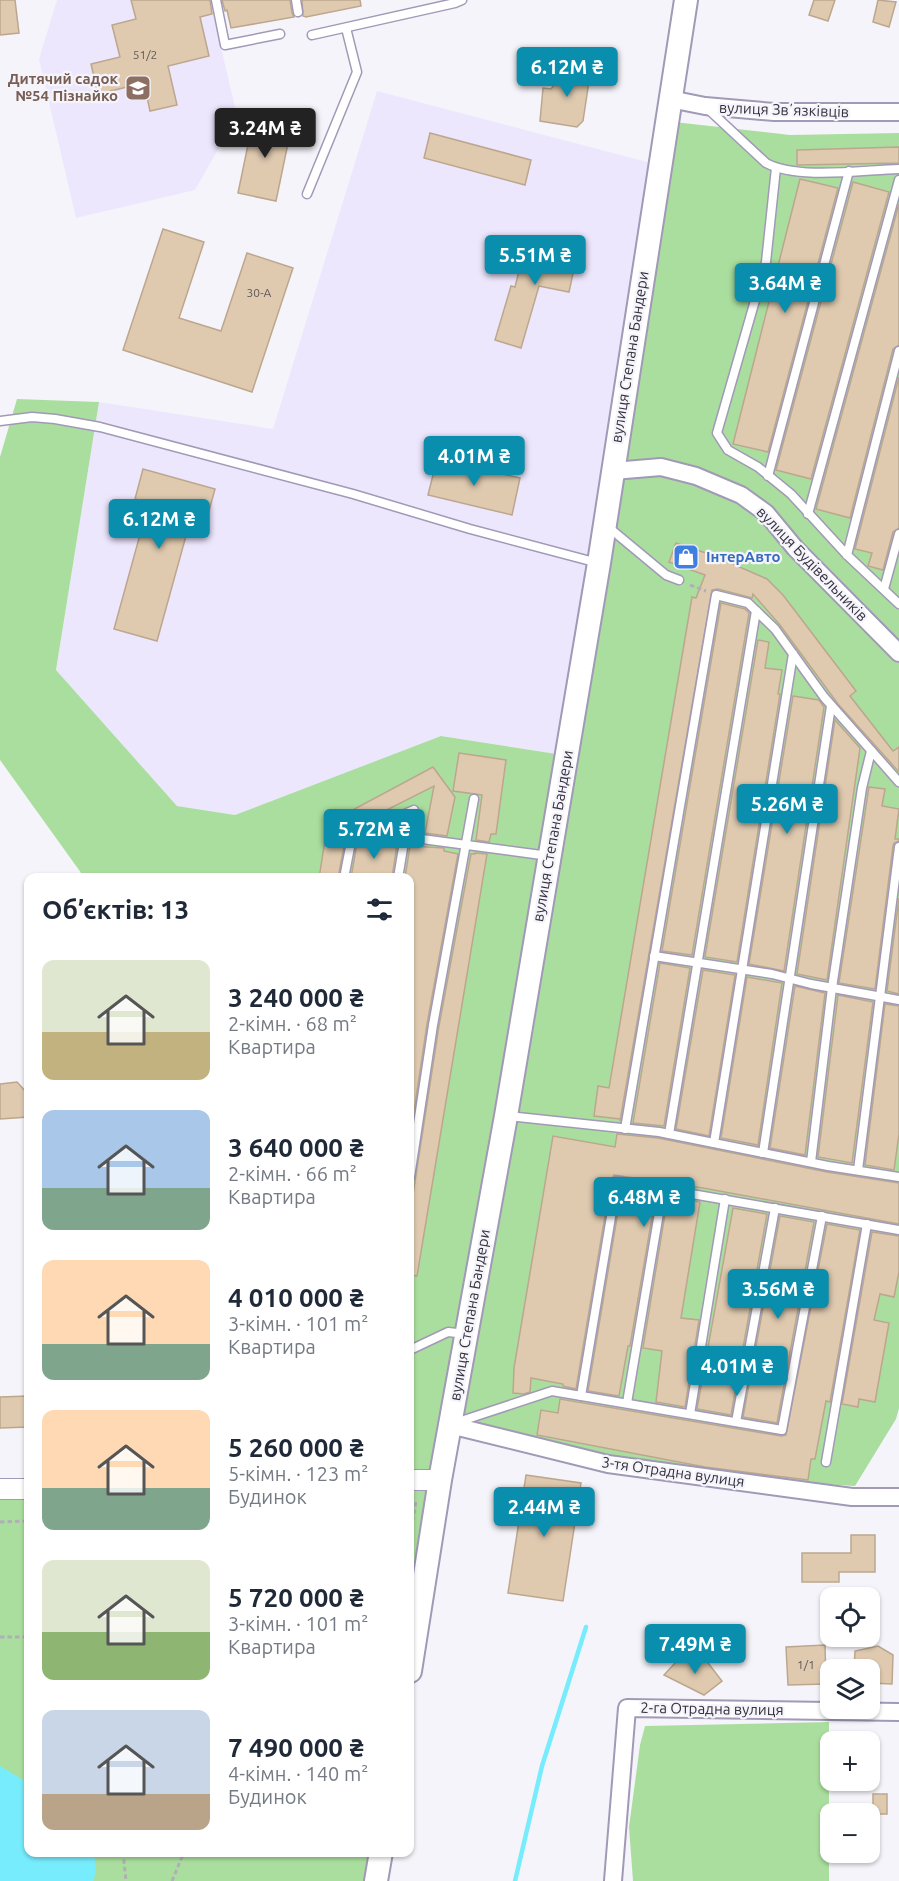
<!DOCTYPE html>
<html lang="uk">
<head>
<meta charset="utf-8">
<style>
  body { margin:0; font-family:Ubuntu,sans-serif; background:#f2f2f3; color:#1f2937; height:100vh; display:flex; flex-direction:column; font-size:22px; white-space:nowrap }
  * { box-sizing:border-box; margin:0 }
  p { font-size:20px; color:#747a83 }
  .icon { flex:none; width:33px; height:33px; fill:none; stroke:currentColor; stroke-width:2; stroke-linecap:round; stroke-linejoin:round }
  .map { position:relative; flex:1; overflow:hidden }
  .drawer { position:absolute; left:24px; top:873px; width:390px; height:984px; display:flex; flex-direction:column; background:#fff; border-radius:12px; box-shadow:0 2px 4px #0004 }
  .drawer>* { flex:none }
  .fabs { position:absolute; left:820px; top:1587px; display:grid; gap:12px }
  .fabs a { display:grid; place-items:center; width:60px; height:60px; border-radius:12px; background:#fff; box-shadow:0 2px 4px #0004; font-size:30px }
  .price { position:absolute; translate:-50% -51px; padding:0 14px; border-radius:6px; background:#0a8ead; color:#fff; font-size:20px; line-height:39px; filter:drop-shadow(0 2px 3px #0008) }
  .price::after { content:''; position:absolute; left:50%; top:36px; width:18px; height:14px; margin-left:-9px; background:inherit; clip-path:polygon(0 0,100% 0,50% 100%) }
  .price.on { background:#222; color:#fff }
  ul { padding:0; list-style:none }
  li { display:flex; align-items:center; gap:18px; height:150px; padding:0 18px }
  li span { display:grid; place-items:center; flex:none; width:168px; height:120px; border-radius:12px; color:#555 }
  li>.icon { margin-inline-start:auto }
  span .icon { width:72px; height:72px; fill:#fffc; stroke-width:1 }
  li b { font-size:26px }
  h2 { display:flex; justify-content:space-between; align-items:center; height:72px; padding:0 18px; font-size:26px }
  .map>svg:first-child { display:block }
  .built { fill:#ede7fe }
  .green { fill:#aade9e }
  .water { fill:#77ecfd }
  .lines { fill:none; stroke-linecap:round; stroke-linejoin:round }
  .stream { stroke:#77ecfd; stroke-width:4.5 }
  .building { fill:#dfcab0; stroke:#bca78e; stroke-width:1.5 }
  .service-casing { stroke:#a199b6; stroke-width:11 }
  .minor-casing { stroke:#a199b6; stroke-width:20 }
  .tertiary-casing { stroke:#a199b6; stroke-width:22 }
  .secondary-casing { stroke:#a199b6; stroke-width:26 }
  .path { stroke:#b0afb7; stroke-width:3; stroke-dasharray:4.5 3; stroke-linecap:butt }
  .service { stroke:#fff; stroke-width:8 }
  .minor { stroke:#fff; stroke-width:16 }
  .tertiary { stroke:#fff; stroke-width:20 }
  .secondary { stroke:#fff; stroke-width:22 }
  .labels { text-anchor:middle; stroke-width:4.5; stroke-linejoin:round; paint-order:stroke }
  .number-label { font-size:12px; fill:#5f575a }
  .education-label { font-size:15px; font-weight:bold; fill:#785e54; stroke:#f5f4fa; text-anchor:end }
  .street-label { font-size:15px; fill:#34313d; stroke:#f5f4fa }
  .shop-label { font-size:15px; font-weight:bold; fill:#366cbe; stroke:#f5f4fa; text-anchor:start }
</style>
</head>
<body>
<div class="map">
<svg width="899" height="1881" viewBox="0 0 899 1881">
  <rect width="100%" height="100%" fill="#f5f4fa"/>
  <g class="built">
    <polygon points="57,0 210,0 237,116 195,190 76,218 39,59"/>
    <polygon points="377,91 655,164 563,755 441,736 235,815 177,806 56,670 99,402 273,429"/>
  </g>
  <g class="green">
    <path d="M674 122 790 135 899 133V1408L896 1419 855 1486C825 1484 794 1484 764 1481 661 1470 558 1446 458 1421Z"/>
    <polygon points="17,399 99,402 56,670 177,806 235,815 441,736 563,755 434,1473 410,1473 410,878 84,877 0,760 0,457"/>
    <polygon points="431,1487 410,1623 410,1488"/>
    <polygon points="28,1496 28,1852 373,1853 369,1881 0,1881 0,1497"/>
    <polygon points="829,1722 829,1881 633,1881 629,1827 640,1745 645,1726"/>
  </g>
  <polygon class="water" points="0,1766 28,1783 28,1852 94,1853 96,1872 93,1881 0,1881"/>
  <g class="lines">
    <polyline class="stream" points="515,1881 542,1766 586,1627"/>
  </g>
  <g class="building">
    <polygon points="0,0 15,0 19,33 0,35"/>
    <polygon points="131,0 210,0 212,14 200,17 209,56 168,66 177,105 150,111 144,83 98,94 91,64 120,57 112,25 136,19"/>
    <polygon points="222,0 290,0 292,13 294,17 231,28 227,10 225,11"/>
    <polygon points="302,0 360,0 361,6 306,17 303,16"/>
    <polygon points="814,0 835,0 828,21 809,15"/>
    <polygon points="878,0 896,2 889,27 873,22"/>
    <polygon points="570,64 591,68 583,121 577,127 540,121 543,88 551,89"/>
    <polygon points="254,116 292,124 276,201 238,193"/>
    <polygon points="430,133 531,160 525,185 424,158"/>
    <polygon points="899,147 899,163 797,165 797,150"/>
    <polygon points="800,179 838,188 768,452 733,444"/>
    <polygon points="853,182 889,192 811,479 776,470"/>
    <polygon points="899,204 899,345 893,349 850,518 816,509"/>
    <polygon points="163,229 204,242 179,318 221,331 247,253 293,268 252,392 123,350"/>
    <polygon points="527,239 578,250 569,292 539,286 521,348 495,340 511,286 515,287"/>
    <polygon points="899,377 899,528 893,532 883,570 868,566 872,553 855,549"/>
    <polygon points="437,459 520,478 512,515 428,495"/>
    <polygon points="143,469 215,489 207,518 192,514 157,641 114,629 149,502 135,499"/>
    <polygon points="676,543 712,555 767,579 783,595 856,691 850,696 893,751 899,747 899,772 838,704 780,625 753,594 752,598 718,589 712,590 620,1121 620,1119 594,1116 598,1086 609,1088 692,597 696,598 705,575 669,562"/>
    <polygon points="721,603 745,609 749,613 692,955 662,951"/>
    <polygon points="758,640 769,642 765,668 782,670 778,694 780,694 737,962 705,957"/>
    <polygon points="793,696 819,700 824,707 784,971 749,964"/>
    <polygon points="835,720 860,748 827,980 797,974"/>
    <polygon points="459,753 506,760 496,834 491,834 489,842 476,840 482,795 453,791"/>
    <polygon points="433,767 455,797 447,836 425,833 434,786 345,831 349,832 346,836 338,878 319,878 327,828 332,821"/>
    <polygon points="869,787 885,789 882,806 899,809 895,839 899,839 899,841 894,843 893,846 875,989 839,983"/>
    <polygon points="377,839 397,844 392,878 351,878 357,843"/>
    <polygon points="410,846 444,848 444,851 458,854 427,1024 410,1138 410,1007 412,993 410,992 410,878 405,878"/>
    <polygon points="475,853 487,854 417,1276 410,1275 410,1214 439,1026 471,854 475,854"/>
    <polygon points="899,898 899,994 887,991"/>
    <polygon points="660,963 690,968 664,1126 633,1123"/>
    <polygon points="703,970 735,975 709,1136 676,1129"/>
    <polygon points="747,977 782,983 758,1145 721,1138"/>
    <polygon points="795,986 825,993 805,1155 770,1148"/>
    <polygon points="838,995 873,1002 852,1163 818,1157"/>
    <polygon points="885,1004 899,1006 899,1134 894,1170 865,1165"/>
    <polygon points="17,1082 28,1094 28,1117 0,1119 0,1084"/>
    <polygon points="617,1134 658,1138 827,1172 899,1183 899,1224 703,1188 614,1175 611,1180 576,1389 563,1386 563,1384 531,1378 530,1392 524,1394 513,1393 514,1368 553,1136 615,1147"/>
    <polygon points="622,1188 656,1194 630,1346 628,1346 619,1396 588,1391"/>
    <polygon points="668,1196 700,1202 681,1318 699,1320 685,1407 656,1402 662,1351 643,1348"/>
    <polygon points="733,1208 767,1214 731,1415 697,1409"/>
    <polygon points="780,1216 814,1222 777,1423 743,1417"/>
    <polygon points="827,1224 860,1230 830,1402 826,1401 815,1459 811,1459 808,1480 705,1467 537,1435 541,1410 558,1413 560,1399 781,1436 786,1435"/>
    <polygon points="872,1232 899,1236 899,1272 894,1297 880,1294 874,1320 889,1323 875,1402 859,1399 858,1407 842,1404"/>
    <polygon points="28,1396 28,1427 0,1428 0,1397"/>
    <polygon points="526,1475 581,1483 563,1601 508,1593"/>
    <polygon points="851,1535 875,1535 875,1572 839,1572 839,1582 802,1582 802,1553 851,1553"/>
    <polygon points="825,1645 826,1684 788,1685 786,1647"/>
    <polygon points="878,1646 893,1655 892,1684 870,1683 870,1670 854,1670 855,1651"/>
    <polygon points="705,1659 722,1681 704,1695 664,1675 676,1662"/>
    <rect x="873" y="1794" width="14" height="20"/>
  </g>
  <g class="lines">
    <g class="service-casing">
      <g id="service">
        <polyline points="216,0 225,45 280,34"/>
        <polyline points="296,0 298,12"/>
        <polyline points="312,35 455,3 462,0"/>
        <path d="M708 109 766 163C798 180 862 170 899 169"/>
        <polyline points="776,168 766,262 717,433 728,450 758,467 791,494 847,555 899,604"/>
        <polyline points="307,194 357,72 346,28"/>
        <polyline points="0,421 32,417 55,419 100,427 353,494 470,529 598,563"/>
        <polyline points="768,476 849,171"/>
        <polyline points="808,514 899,180"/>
        <polyline points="607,526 666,575 679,580"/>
        <polyline points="847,555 899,351"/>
        <polyline points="884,589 899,534"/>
        <polyline points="362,832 414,810 405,836 398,878"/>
        <polyline points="352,837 377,833 549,856"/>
        <polyline points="344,878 352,837"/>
        <polyline points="654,956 772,974 811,984 899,1000"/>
        <polyline points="508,1116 659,1132 828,1166 899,1177"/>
        <polyline points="625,1129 716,595 748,603 775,629 824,697 899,782"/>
        <polyline points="669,1134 756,611"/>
        <polyline points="714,1143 793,654"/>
        <polyline points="763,1153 831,706"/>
        <polyline points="811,1162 832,988 862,788 871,751"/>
        <polyline points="858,1170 899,847"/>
        <polyline points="410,1177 433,1025 474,799"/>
        <polyline points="410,1350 448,1332 466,1334"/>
        <polyline points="581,1396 617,1181 899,1230"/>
        <polyline points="627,1403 663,1189"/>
        <polyline points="690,1414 725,1199"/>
        <polyline points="736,1422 775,1208"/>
        <polyline points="455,1423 552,1391 782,1430 822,1216"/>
        <polyline points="826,1462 867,1224"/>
      </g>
    </g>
    <g class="minor-casing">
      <g id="minor">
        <polyline points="670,99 705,106 774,112 899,112"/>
        <polyline points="613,471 661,467 696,476 741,495 766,513 795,548 899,653"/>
        <polyline points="450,1425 608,1464 852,1497 899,1497"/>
        <polyline points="613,1881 627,1708 899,1712"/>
      </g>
    </g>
    <g class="tertiary-casing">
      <g id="tertiary">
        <polyline points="410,1480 440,1480"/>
        <polyline points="0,1489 28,1489"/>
      </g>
    </g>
    <g class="secondary-casing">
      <g id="secondary">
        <polyline points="410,1671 440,1480 506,1116 599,563 686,0"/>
        <polyline points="376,1881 381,1852"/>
      </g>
    </g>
    <g class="path">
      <polyline points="690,585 706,591"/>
      <polyline points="0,1522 28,1521"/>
      <polyline points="410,1536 416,1501"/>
      <polyline points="0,1637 28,1637"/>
      <polyline points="123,1852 126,1881"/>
      <polyline points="172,1881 184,1852"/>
    </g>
    <use href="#service" class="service"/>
    <use href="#minor" class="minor"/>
    <use href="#tertiary" class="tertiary"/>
    <use href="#secondary" class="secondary"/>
  </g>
  <defs>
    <g id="school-square" transform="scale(1.35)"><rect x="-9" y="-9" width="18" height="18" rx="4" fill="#8d6e63" stroke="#f5f4fa"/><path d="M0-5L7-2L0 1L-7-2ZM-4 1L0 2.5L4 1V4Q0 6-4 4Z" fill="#fff"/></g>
    <g id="shop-square" transform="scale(1.35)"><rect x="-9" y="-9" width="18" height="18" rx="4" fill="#3f7fe0" stroke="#f5f4fa"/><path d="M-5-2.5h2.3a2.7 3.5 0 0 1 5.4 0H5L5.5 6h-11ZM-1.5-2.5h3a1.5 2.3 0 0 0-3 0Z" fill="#fff"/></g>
  </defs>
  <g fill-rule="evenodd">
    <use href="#school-square" x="138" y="88"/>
    <use href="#shop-square" x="686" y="557"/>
  </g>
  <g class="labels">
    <g class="number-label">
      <text x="145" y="59">51/2</text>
      <text x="259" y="297">30-А</text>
      <text x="806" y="1669">1/1</text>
    </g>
    <g class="education-label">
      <text x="118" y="84">Дитячий садок<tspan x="118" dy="17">№54 Пізнайко</tspan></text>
    </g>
    <g class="street-label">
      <text transform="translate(784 110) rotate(2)" y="5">вулиця Звʼязківців</text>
      <text transform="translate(630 357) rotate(-81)" y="5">вулиця Степана Бандери</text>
      <text transform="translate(812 564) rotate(46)" y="5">вулиця Будівельників</text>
      <text transform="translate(553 836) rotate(-80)" y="5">вулиця Степана Бандери</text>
      <text transform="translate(470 1315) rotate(-80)" y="5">вулиця Степана Бандери</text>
      <text transform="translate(673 1472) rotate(8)" y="5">3-тя Отрадна вулиця</text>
      <text transform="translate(712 1709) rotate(1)" y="5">2-га Отрадна вулиця</text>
    </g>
    <g class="shop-label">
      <text x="706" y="562">ІнтерАвто</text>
    </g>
  </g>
</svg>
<div class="fabs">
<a><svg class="icon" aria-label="locate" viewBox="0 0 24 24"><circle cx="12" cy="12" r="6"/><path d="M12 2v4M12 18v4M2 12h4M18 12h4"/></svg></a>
<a><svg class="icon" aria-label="layers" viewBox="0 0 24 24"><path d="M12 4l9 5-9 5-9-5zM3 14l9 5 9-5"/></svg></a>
<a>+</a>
<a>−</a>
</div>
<b class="price" style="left:567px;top:98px">6.12M ₴</b>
<b class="price on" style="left:265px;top:159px">3.24M ₴</b>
<b class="price" style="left:535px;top:286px">5.51M ₴</b>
<b class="price" style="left:785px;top:314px">3.64M ₴</b>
<b class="price" style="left:474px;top:487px">4.01M ₴</b>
<b class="price" style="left:159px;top:550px">6.12M ₴</b>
<b class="price" style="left:787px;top:835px">5.26M ₴</b>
<b class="price" style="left:374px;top:860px">5.72M ₴</b>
<b class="price" style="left:644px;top:1228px">6.48M ₴</b>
<b class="price" style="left:778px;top:1320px">3.56M ₴</b>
<b class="price" style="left:737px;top:1397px">4.01M ₴</b>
<b class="price" style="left:544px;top:1538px">2.44M ₴</b>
<b class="price" style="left:695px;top:1675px">7.49M ₴</b>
<section class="drawer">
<h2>Об’єктів: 13<svg class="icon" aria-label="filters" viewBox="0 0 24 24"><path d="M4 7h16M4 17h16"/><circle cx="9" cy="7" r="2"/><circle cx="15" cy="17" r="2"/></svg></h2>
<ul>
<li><span style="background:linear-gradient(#dfe7d0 60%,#c2b280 0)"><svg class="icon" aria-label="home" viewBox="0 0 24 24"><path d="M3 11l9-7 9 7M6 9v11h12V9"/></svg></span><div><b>3 240 000 ₴</b><p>2-кімн. · 68 m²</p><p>Квартира</p></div></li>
<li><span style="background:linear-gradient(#a9c7e8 65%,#7fa58c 0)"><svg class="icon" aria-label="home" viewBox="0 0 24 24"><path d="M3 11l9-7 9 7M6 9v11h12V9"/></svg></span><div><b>3 640 000 ₴</b><p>2-кімн. · 66 m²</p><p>Квартира</p></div></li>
<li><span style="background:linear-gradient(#ffd9b3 70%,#7fa58c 0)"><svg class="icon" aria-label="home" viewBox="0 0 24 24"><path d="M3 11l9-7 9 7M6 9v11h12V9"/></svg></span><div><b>4 010 000 ₴</b><p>3-кімн. · 101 m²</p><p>Квартира</p></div></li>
<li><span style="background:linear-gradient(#ffd9b3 65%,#7fa58c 0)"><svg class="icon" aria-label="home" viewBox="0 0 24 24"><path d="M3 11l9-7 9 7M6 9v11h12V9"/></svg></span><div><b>5 260 000 ₴</b><p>5-кімн. · 123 m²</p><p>Будинок</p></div></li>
<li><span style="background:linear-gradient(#dfe7d0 60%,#8fb573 0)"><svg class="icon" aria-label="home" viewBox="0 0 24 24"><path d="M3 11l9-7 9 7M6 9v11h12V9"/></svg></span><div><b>5 720 000 ₴</b><p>3-кімн. · 101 m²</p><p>Квартира</p></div></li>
<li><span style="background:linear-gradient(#c9d6e8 70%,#b9a48a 0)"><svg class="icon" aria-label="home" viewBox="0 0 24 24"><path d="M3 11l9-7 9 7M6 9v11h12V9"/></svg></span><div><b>7 490 000 ₴</b><p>4-кімн. · 140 m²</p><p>Будинок</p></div></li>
</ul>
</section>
</div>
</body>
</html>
